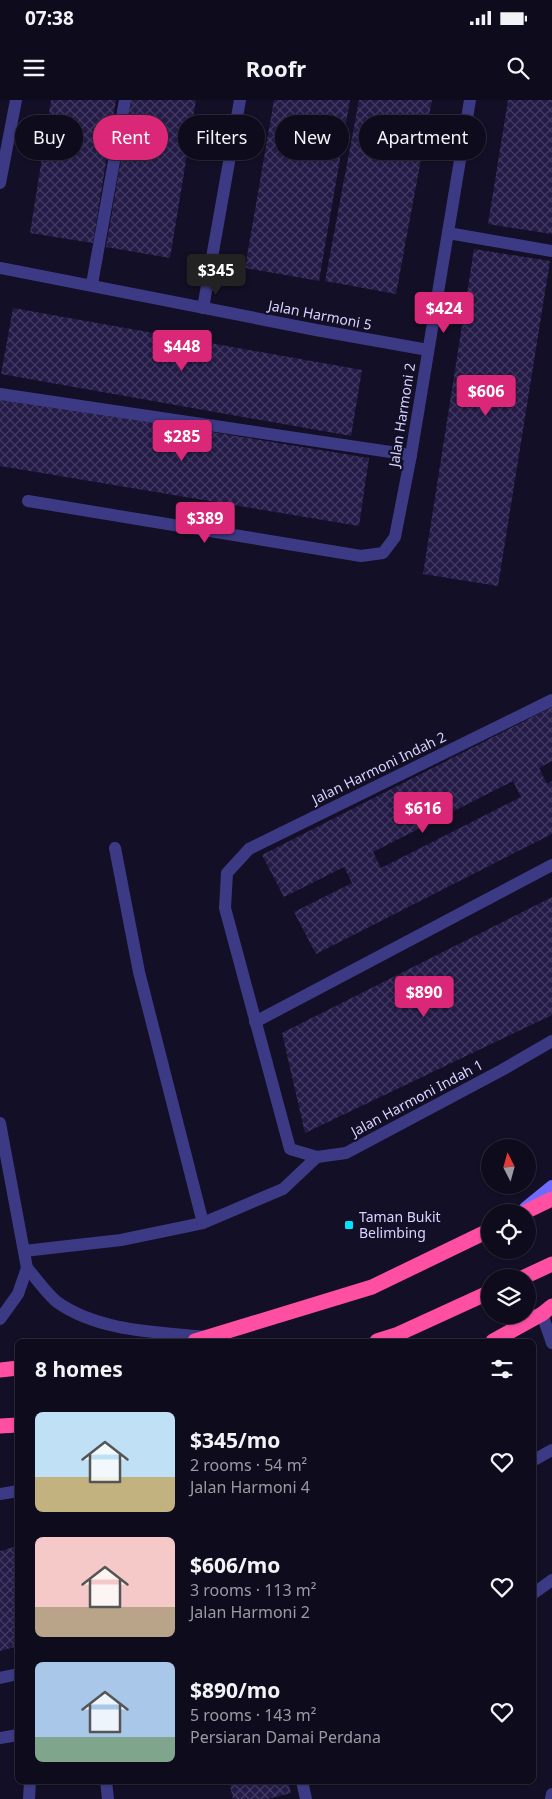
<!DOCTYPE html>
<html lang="en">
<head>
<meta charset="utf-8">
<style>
  body { margin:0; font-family:"Noto Sans",sans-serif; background:#171425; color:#f1f3f6; height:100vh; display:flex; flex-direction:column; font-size:19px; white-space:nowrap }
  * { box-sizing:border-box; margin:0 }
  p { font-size:16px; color:#9b9ba3 }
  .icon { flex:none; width:28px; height:28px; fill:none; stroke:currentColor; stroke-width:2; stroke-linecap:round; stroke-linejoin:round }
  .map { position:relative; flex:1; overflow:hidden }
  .sheet { position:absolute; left:15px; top:1239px; width:521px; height:445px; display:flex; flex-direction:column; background:#0e0b1c; border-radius:8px; box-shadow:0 1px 4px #0004,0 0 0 1px #2e2b3b }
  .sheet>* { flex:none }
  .banner { position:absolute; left:15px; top:15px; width:522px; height:45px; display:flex; gap:10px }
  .needle { width:32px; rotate:354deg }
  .buttons { position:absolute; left:481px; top:1039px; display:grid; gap:10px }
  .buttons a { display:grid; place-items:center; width:55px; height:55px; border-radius:50%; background:#0e0b1c; box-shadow:0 1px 4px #0004,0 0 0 1px #2e2b3b; font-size:25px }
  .price { position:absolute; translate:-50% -42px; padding:0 11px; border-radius:5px; background:#db2777; color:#fff; font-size:16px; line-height:32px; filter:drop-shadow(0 1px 2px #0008) }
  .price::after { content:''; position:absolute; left:50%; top:30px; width:15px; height:11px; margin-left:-8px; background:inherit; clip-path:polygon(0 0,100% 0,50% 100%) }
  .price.active { background:#222; color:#fff }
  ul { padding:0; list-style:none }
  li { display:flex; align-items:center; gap:15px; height:125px; padding:0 20px }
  li span { display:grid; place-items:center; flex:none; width:140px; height:100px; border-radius:8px; color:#555 }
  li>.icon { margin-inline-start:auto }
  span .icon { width:60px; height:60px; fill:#fffc; stroke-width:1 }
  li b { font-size:21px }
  h2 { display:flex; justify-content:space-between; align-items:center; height:60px; padding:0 20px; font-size:21px }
  .chip { padding:0 18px; border-radius:22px; background:#0e0b1c; box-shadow:0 1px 4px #0004,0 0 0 1px #2e2b3b; font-size:18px; line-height:45px }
  .chip.active { background:#db2777; color:#fff }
  .status { display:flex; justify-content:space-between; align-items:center; height:35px; padding:0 25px; background:#0e0b1c; direction:ltr }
  .status svg { height:14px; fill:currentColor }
  header { display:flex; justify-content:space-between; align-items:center; height:65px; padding:0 20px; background:#0e0b1c; font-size:22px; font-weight:700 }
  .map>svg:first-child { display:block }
  .building { fill:url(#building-cross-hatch); fill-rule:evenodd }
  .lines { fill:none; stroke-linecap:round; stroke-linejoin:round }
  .lane { stroke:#3d3a85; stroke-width:12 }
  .street { stroke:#3d3a85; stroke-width:12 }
  .secondary { stroke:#6f6bff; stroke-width:12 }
  .highway { stroke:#ff4fa3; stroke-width:15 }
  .poi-dot { fill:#00e5ff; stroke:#130f26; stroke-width:2 }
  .labels { text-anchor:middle; stroke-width:4.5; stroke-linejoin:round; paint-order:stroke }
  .street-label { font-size:14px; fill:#d9d4ff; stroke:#130f26 }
  .poi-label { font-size:14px; fill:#d9d4ff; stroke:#130f26; text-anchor:start }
</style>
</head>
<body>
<div class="status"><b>07:38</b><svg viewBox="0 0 49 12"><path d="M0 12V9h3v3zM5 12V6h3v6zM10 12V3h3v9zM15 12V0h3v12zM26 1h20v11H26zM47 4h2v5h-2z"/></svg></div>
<header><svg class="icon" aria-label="menu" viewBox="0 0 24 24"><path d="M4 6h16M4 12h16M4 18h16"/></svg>Roofr<svg class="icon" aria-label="search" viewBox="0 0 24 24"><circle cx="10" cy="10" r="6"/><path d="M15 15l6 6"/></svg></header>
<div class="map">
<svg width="552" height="1699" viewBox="0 0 552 1699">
  <defs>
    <pattern id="building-cross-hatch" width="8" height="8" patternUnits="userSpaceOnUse" patternTransform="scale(1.25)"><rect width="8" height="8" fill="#241b47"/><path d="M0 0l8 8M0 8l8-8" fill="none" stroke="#433b63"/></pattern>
  </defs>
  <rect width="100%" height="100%" fill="#130f26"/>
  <g class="building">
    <polygon points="51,0 116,0 93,143 30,133"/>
    <polygon points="131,0 196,0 170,158 106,147"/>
    <polygon points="274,0 350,0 319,181 245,168"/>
    <polygon points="359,0 432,0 396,194 325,181"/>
    <polygon points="508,0 552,0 552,134 488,124"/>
    <polygon points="474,149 550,161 498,486 423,474"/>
    <polygon points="13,208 362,270 351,336 1,274"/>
    <polygon points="0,297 369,358 359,426 0,366"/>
    <path d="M552 607V661L539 668 547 684 552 681V734L316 854 294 812 352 783 344 767 284 797 262 755ZM513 681 521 697 381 768 373 752Z"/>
    <polygon points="552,797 552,915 305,1033 282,933"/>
    <polygon points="18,1446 18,1546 0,1551 0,1451"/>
    <polygon points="229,1681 288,1681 291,1693 267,1699 233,1699"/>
  </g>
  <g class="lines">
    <g class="lane">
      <polyline points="448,133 552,151"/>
      <polyline points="92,184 125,0"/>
      <polyline points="0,294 411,355"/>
      <polyline points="552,600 249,749 227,773 225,808 290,1049 317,1057 346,1053 502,970 552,941"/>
      <polyline points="115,748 139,872 203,1123"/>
      <polyline points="255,922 552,765"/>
      <polyline points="0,1023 27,1168 18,1194 0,1219"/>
      <polyline points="24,1151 121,1140 203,1123 283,1089 317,1057"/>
      <path d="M27 1168C36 1178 46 1193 57 1202 99 1232 159 1232 208 1237"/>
      <polyline points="542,1214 552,1243"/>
      <polyline points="534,1360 552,1350"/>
      <polyline points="0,1578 18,1574"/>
      <polyline points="106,1681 108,1699"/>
      <polyline points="29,1699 30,1681"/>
      <polyline points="551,1699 552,1694"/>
    </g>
    <g class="street">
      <polyline points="0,83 16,0"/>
      <polyline points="0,168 316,230 428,250"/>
      <polyline points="203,208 240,0"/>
      <polyline points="28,401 361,456 383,453 395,437 411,355 470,0"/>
      <polyline points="0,1394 18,1391"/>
      <polyline points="534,1493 552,1480"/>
      <polyline points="0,1638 18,1635"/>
      <polyline points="302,1681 306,1699"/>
    </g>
    <polyline class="secondary" points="525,1108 552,1086"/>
    <g class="highway">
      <polyline points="525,1112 552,1099"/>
      <polyline points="522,1178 552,1164"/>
      <polyline points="195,1241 372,1187 490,1130"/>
      <polyline points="377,1241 396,1235 490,1192"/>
      <polyline points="493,1241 542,1214 552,1206"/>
      <polyline points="0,1270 18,1268"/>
      <polyline points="0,1326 18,1325"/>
    </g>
  </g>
  <rect class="poi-dot" x="344" y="1120" width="10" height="10" rx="2.5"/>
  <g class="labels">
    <g class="street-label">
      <text transform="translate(320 215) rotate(11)" y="5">Jalan Harmoni 5</text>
      <text transform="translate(402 315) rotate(-81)" y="5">Jalan Harmoni 2</text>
      <text transform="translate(379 668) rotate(-26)" y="5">Jalan Harmoni Indah 2</text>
      <text transform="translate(417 998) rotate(-28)" y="5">Jalan Harmoni Indah 1</text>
    </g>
    <g class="poi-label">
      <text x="359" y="1122">Taman Bukit<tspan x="359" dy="16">Belimbing</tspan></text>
    </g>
  </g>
</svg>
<div class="buttons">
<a><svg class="needle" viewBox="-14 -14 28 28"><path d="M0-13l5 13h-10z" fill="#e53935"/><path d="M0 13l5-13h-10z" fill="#9b9ba3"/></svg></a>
<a><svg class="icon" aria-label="locate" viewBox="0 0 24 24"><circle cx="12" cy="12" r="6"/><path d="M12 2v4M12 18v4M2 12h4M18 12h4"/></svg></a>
<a><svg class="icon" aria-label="layers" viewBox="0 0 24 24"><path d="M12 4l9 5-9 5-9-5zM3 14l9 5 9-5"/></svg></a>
</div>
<b class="price active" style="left:216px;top:196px">$345</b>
<b class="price" style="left:444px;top:234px">$424</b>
<b class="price" style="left:182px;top:272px">$448</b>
<b class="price" style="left:486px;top:317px">$606</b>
<b class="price" style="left:182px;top:362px">$285</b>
<b class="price" style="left:205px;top:444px">$389</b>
<b class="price" style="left:423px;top:734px">$616</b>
<b class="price" style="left:424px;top:918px">$890</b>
<div class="banner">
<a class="chip">Buy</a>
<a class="chip active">Rent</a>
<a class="chip">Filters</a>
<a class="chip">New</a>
<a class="chip">Apartment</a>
</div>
<section class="sheet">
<h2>8 homes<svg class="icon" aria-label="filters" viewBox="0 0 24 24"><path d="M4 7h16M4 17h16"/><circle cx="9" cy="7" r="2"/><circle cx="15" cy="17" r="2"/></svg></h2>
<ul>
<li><span style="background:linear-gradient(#bfe0f5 65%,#c2b280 0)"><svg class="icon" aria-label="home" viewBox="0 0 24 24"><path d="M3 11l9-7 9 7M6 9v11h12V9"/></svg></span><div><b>$345/mo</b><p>2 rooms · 54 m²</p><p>Jalan Harmoni 4</p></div><svg class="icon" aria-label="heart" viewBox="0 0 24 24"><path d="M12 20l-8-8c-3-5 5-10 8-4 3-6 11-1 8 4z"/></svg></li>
<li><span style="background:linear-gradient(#f6c9c9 70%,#b9a48a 0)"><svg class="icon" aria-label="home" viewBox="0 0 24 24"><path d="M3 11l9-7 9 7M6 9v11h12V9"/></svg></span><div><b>$606/mo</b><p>3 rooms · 113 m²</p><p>Jalan Harmoni 2</p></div><svg class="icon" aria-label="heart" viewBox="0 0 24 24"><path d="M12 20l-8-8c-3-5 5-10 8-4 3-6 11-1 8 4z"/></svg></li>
<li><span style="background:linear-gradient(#a9c7e8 75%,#7fa58c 0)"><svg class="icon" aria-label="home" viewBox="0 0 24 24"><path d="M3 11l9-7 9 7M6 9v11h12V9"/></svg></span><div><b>$890/mo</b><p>5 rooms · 143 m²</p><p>Persiaran Damai Perdana</p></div><svg class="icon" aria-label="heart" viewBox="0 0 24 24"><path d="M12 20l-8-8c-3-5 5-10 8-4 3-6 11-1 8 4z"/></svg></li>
</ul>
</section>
</div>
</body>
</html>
